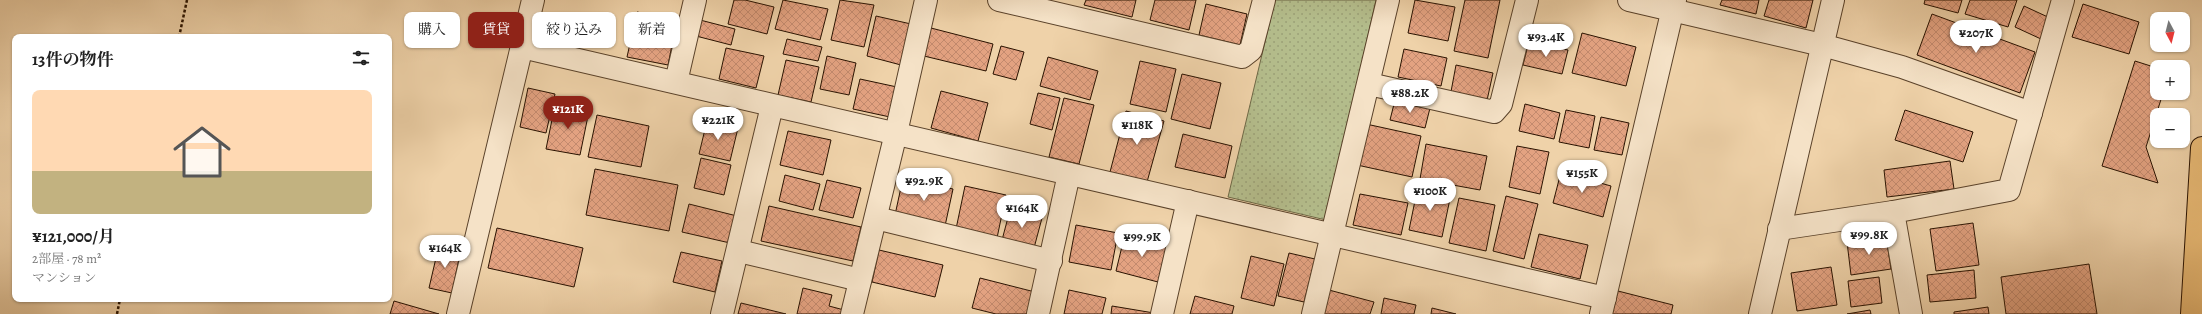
<!DOCTYPE html>
<html lang="ja">
<head>
<meta charset="utf-8">
<style>
  body { margin:0; font-family:Alegreya,"Noto Serif JP",serif; background:#f2f2f2; color:#222; height:100vh; display:flex; flex-direction:column; font-size:15px; white-space:nowrap }
  * { box-sizing:border-box; margin:0 }
  p { font-size:13px; color:#767676 }
  .icon { flex:none; width:22px; height:22px; fill:none; stroke:currentColor; stroke-width:2; stroke-linecap:round; stroke-linejoin:round }
  .map { position:relative; flex:1; overflow:hidden }
  .sheet { position:absolute; left:12px; top:34px; width:380px; height:268px; display:flex; flex-direction:column; background:#fff; border-radius:8px; box-shadow:0 1px 3px #0004 }
  .sheet>* { flex:none }
  .guide { position:absolute; left:404px; top:12px; width:380px; height:36px; display:flex; gap:8px }
  .needle { width:26px; rotate:173deg }
  .fabs { position:absolute; left:2150px; top:12px; display:grid; gap:8px }
  .fabs a { display:grid; place-items:center; width:40px; height:40px; border-radius:8px; background:#fff; box-shadow:0 1px 3px #0004; font-size:20px }
  .price { position:absolute; translate:-50% -34px; padding:0 9px; border-radius:14px; background:#fff; color:#222; font-size:13px; line-height:26px; filter:drop-shadow(0 1px 2px #0008) }
  .price::after { content:''; position:absolute; left:50%; top:24px; width:12px; height:9px; margin-left:-6px; background:inherit; clip-path:polygon(0 0,100% 0,50% 100%) }
  .price.on { background:#8f2418; color:#fff }
  ul { padding:0; list-style:none }
  li { display:grid; align-content:center; gap:8px; height:212px; padding:0 20px }
  li+li { border-top:1px solid #e0e0e0 }
  li span { display:grid; place-items:center; height:124px; border-radius:8px; color:#555 }
  li>.icon { margin-inline-start:auto }
  span .icon { width:72px; height:72px; fill:#fffc; stroke-width:1 }
  li b { font-size:17px }
  h2 { display:flex; justify-content:space-between; align-items:center; height:48px; padding:0 20px; font-size:17px }
  .tag { padding:0 14px; border-radius:8px; background:#fff; box-shadow:0 1px 3px #0004; font-size:14px; line-height:36px }
  .tag.on { background:#8f2418; color:#fff }
  .map>svg:first-child { display:block }
  .park { fill:url(#park-dots); stroke:#6e6846 }
  .building { fill:url(#building-cross-hatch); stroke:#291200 }
  .lines { fill:none; stroke-linecap:round; stroke-linejoin:round }
  .minor-casing { stroke:#5a422a; stroke-width:24 }
  .highway-casing { stroke:#291200; stroke-width:24 }
  .path { stroke:#291200; stroke-width:2.5; stroke-dasharray:3 2; stroke-linecap:butt }
  .minor { stroke:#f5e2c7; stroke-width:22 }
  .highway { stroke:#e8b974; stroke-width:22 }
</style>
</head>
<body>
<div class="map">
<svg width="2202" height="314" viewBox="0 0 2202 314">
  <defs>
    <pattern id="park-dots" width="8" height="8" patternUnits="userSpaceOnUse"><rect width="8" height="8" fill="#b4bd8c"/><path d="M2 2h.1M6 6h.1" fill="none" stroke="#9ba177" stroke-width="1.8" stroke-linecap="round"/></pattern>
    <pattern id="building-cross-hatch" width="8" height="8" patternUnits="userSpaceOnUse"><rect width="8" height="8" fill="#e3a281"/><path d="M0 0l8 8M0 8l8-8" fill="none" stroke="#c38a6e"/></pattern>
  </defs>
  <rect width="100%" height="100%" fill="#efd2a9"/>
  <filter id="stains"><feTurbulence type="fractalNoise" baseFrequency=".005" numOctaves="4"/><feColorMatrix values="0 0 0 0 .2 0 0 0 0 .09 0 0 0 0 .02 0 0 0 .5 -.17"/></filter>
  <radialGradient id="worn" r=".72"><stop offset=".6" stop-color="#630" stop-opacity="0"/><stop offset="1" stop-color="#630" stop-opacity=".3"/></radialGradient>
  <polygon class="park" points="1275,0 1376,0 1326,220 1228,197"/>
  <g class="building">
    <polygon points="734,0 745,0 774,7 767,34 728,24"/>
    <polygon points="783,0 828,9 820,40 775,29"/>
    <polygon points="840,0 874,5 864,47 831,40"/>
    <polygon points="1086,0 1136,0 1132,17 1084,5"/>
    <polygon points="1155,0 1196,0 1189,30 1150,20"/>
    <polygon points="1415,0 1455,7 1448,41 1408,33"/>
    <polygon points="1465,0 1500,0 1488,58 1454,51"/>
    <polygon points="1722,0 1759,0 1756,14 1720,5"/>
    <polygon points="1769,0 1813,0 1806,28 1764,16"/>
    <polygon points="1925,0 1962,0 1958,13 1924,4"/>
    <polygon points="1970,0 2017,0 2008,27 1965,14"/>
    <polygon points="1206,4 1247,14 1240,45 1199,35"/>
    <polygon points="2083,4 2139,22 2129,54 2072,37"/>
    <polygon points="2024,6 2050,18 2041,39 2015,27"/>
    <polygon points="637,12 677,20 668,65 627,57"/>
    <polygon points="1932,14 2035,52 2020,93 1917,55"/>
    <polygon points="876,16 911,24 901,65 867,56"/>
    <polygon points="700,20 735,29 731,45 696,36"/>
    <polygon points="931,28 993,44 986,71 924,56"/>
    <polygon points="1582,33 1636,47 1626,86 1572,73"/>
    <polygon points="787,39 822,47 818,61 783,54"/>
    <polygon points="1529,41 1568,50 1562,74 1523,65"/>
    <polygon points="1001,46 1024,52 1016,80 993,74"/>
    <polygon points="726,48 764,56 756,88 719,79"/>
    <polygon points="1404,49 1447,58 1441,86 1398,77"/>
    <polygon points="827,56 856,63 849,95 820,89"/>
    <polygon points="1048,57 1098,71 1090,100 1040,86"/>
    <polygon points="786,60 819,67 811,102 778,95"/>
    <polygon points="1140,61 1176,69 1166,112 1130,104"/>
    <polygon points="2135,61 2157,68 2157,93 2163,93 2146,147 2158,183 2102,166"/>
    <polygon points="1456,65 1493,73 1486,105 1450,97"/>
    <polygon points="1182,74 1221,83 1210,129 1171,119"/>
    <polygon points="860,79 897,87 890,117 853,109"/>
    <polygon points="528,88 555,94 546,133 520,127"/>
    <polygon points="941,91 988,103 978,141 931,128"/>
    <polygon points="1038,93 1060,98 1052,130 1030,124"/>
    <polygon points="1064,98 1094,105 1079,164 1049,157"/>
    <polygon points="1395,100 1430,108 1425,128 1390,120"/>
    <polygon points="1525,104 1560,113 1554,139 1519,131"/>
    <polygon points="555,105 589,111 580,155 546,149"/>
    <polygon points="1566,110 1595,116 1589,148 1559,142"/>
    <polygon points="1905,110 1973,132 1963,162 1895,140"/>
    <polygon points="1126,111 1164,121 1147,182 1110,172"/>
    <polygon points="597,115 649,126 641,167 588,157"/>
    <polygon points="1601,117 1629,123 1622,155 1594,150"/>
    <polygon points="707,121 738,128 730,161 699,154"/>
    <polygon points="1366,124 1421,136 1412,177 1357,165"/>
    <polygon points="788,131 831,140 823,175 780,165"/>
    <polygon points="1183,134 1232,146 1225,178 1175,167"/>
    <polygon points="1426,144 1487,156 1480,190 1420,179"/>
    <polygon points="1517,146 1549,152 1540,194 1509,187"/>
    <polygon points="701,158 731,165 724,195 694,188"/>
    <polygon points="1950,161 1954,189 1887,197 1884,170"/>
    <polygon points="595,169 678,185 669,231 586,215"/>
    <polygon points="1561,172 1611,186 1603,217 1553,203"/>
    <polygon points="785,175 820,184 813,210 779,201"/>
    <polygon points="903,178 953,189 945,226 895,215"/>
    <polygon points="827,180 861,188 853,218 819,210"/>
    <polygon points="965,186 1006,195 997,238 956,229"/>
    <polygon points="1418,186 1451,194 1442,237 1409,230"/>
    <polygon points="1360,194 1408,203 1401,235 1353,225"/>
    <polygon points="1506,196 1538,204 1524,259 1493,251"/>
    <polygon points="1459,198 1495,205 1486,251 1449,243"/>
    <polygon points="689,204 737,216 730,243 682,232"/>
    <polygon points="769,206 861,227 853,261 761,241"/>
    <polygon points="1010,210 1042,218 1034,248 1002,240"/>
    <polygon points="1973,223 1979,265 1936,271 1930,229"/>
    <polygon points="1076,225 1118,233 1111,270 1069,262"/>
    <polygon points="497,228 583,248 574,287 488,268"/>
    <polygon points="1125,234 1167,245 1158,282 1116,271"/>
    <polygon points="1539,234 1588,245 1580,279 1531,267"/>
    <polygon points="1886,236 1891,269 1851,275 1847,242"/>
    <polygon points="439,245 461,249 452,293 429,288"/>
    <polygon points="879,250 943,265 935,297 872,282"/>
    <polygon points="681,252 722,261 715,292 673,282"/>
    <polygon points="1289,253 1315,259 1304,302 1278,296"/>
    <polygon points="1251,256 1284,264 1274,306 1241,298"/>
    <polygon points="2089,264 2097,314 2006,314 2001,277"/>
    <polygon points="1831,267 1837,305 1797,311 1791,273"/>
    <polygon points="1974,270 1976,298 1930,302 1927,275"/>
    <polygon points="1879,277 1882,303 1851,307 1848,281"/>
    <polygon points="980,278 1035,292 1030,314 996,314 972,308"/>
    <polygon points="803,288 832,295 829,306 844,310 843,314 797,314"/>
    <polygon points="1069,290 1106,298 1102,314 1064,314"/>
    <polygon points="1329,290 1374,302 1370,314 1322,314"/>
    <polygon points="1618,291 1673,305 1671,314 1612,314"/>
    <polygon points="1195,296 1234,306 1232,314 1190,314"/>
    <polygon points="1384,298 1416,305 1414,314 1381,314"/>
    <polygon points="394,301 439,314 390,314"/>
    <polygon points="741,303 786,314 738,314"/>
    <polygon points="1112,306 1154,313 1154,314 1111,314"/>
    <polygon points="1988,307 1989,314 1954,314 1954,312"/>
    <polygon points="1432,308 1456,314 1431,314"/>
    <polygon points="1870,310 1871,314 1847,314"/>
  </g>
  <g class="lines">
    <g class="minor-casing">
      <g id="minor">
        <polyline points="999,0 1242,57 1251,50 1264,0"/>
        <polyline points="1629,0 1822,45 1902,67 2031,113"/>
        <polyline points="522,47 1605,298"/>
        <polyline points="676,82 695,0"/>
        <polyline points="1369,84 1494,112 1501,104 1527,0"/>
        <polyline points="1893,212 1911,314"/>
        <polyline points="876,218 1051,261"/>
        <polyline points="1779,229 1893,212 2009,190 2063,0"/>
        <polyline points="739,251 860,280"/>
        <polyline points="458,314 533,0"/>
        <polyline points="722,314 772,106"/>
        <polyline points="852,314 896,133 926,0"/>
        <polyline points="1038,314 1069,174"/>
        <polyline points="1162,314 1188,201"/>
        <polyline points="1313,314 1388,0"/>
        <polyline points="1601,314 1675,0"/>
        <polyline points="1760,314 1833,0"/>
      </g>
    </g>
    <g class="highway-casing">
      <polyline id="highway" points="2192,314 2202,148"/>
    </g>
    <g class="path">
      <polyline points="179,37 187,0"/>
      <polyline points="117,314 120,299"/>
    </g>
    <use href="#minor" class="minor"/>
    <use href="#highway" class="highway"/>
  </g>
  <rect width="100%" height="100%" filter="url(#stains)"/>
  <rect width="100%" height="100%" fill="url(#worn)"/>
</svg>
<div class="fabs">
<a><svg class="needle" viewBox="-14 -14 28 28"><path d="M0-13l5 13h-10z" fill="#e53935"/><path d="M0 13l5-13h-10z" fill="#767676"/></svg></a>
<a>+</a>
<a>−</a>
</div>
<b class="price" style="left:1976px;top:54px">¥207K</b>
<b class="price" style="left:1546px;top:58px">¥93.4K</b>
<b class="price" style="left:1410px;top:114px">¥88.2K</b>
<b class="price on" style="left:568px;top:130px">¥121K</b>
<b class="price" style="left:718px;top:141px">¥221K</b>
<b class="price" style="left:1137px;top:146px">¥118K</b>
<b class="price" style="left:1582px;top:194px">¥155K</b>
<b class="price" style="left:924px;top:202px">¥92.9K</b>
<b class="price" style="left:1430px;top:212px">¥100K</b>
<b class="price" style="left:1022px;top:229px">¥164K</b>
<b class="price" style="left:1869px;top:256px">¥99.8K</b>
<b class="price" style="left:1142px;top:258px">¥99.9K</b>
<b class="price" style="left:445px;top:269px">¥164K</b>
<div class="guide">
<a class="tag">購入</a>
<a class="tag on">賃貸</a>
<a class="tag">絞り込み</a>
<a class="tag">新着</a>
</div>
<section class="sheet">
<h2>13件の物件<svg class="icon" aria-label="filters" viewBox="0 0 24 24"><path d="M4 7h16M4 17h16"/><circle cx="9" cy="7" r="2"/><circle cx="15" cy="17" r="2"/></svg></h2>
<ul>
<li><span style="background:linear-gradient(#ffd9b3 65%,#c2b280 0)"><svg class="icon" aria-label="home" viewBox="0 0 24 24"><path d="M3 11l9-7 9 7M6 9v11h12V9"/></svg></span><div><b>¥121,000/月</b><p>2部屋 · 78 m²</p><p>マンション</p></div></li>
</ul>
</section>
</div>
</body>
</html>
